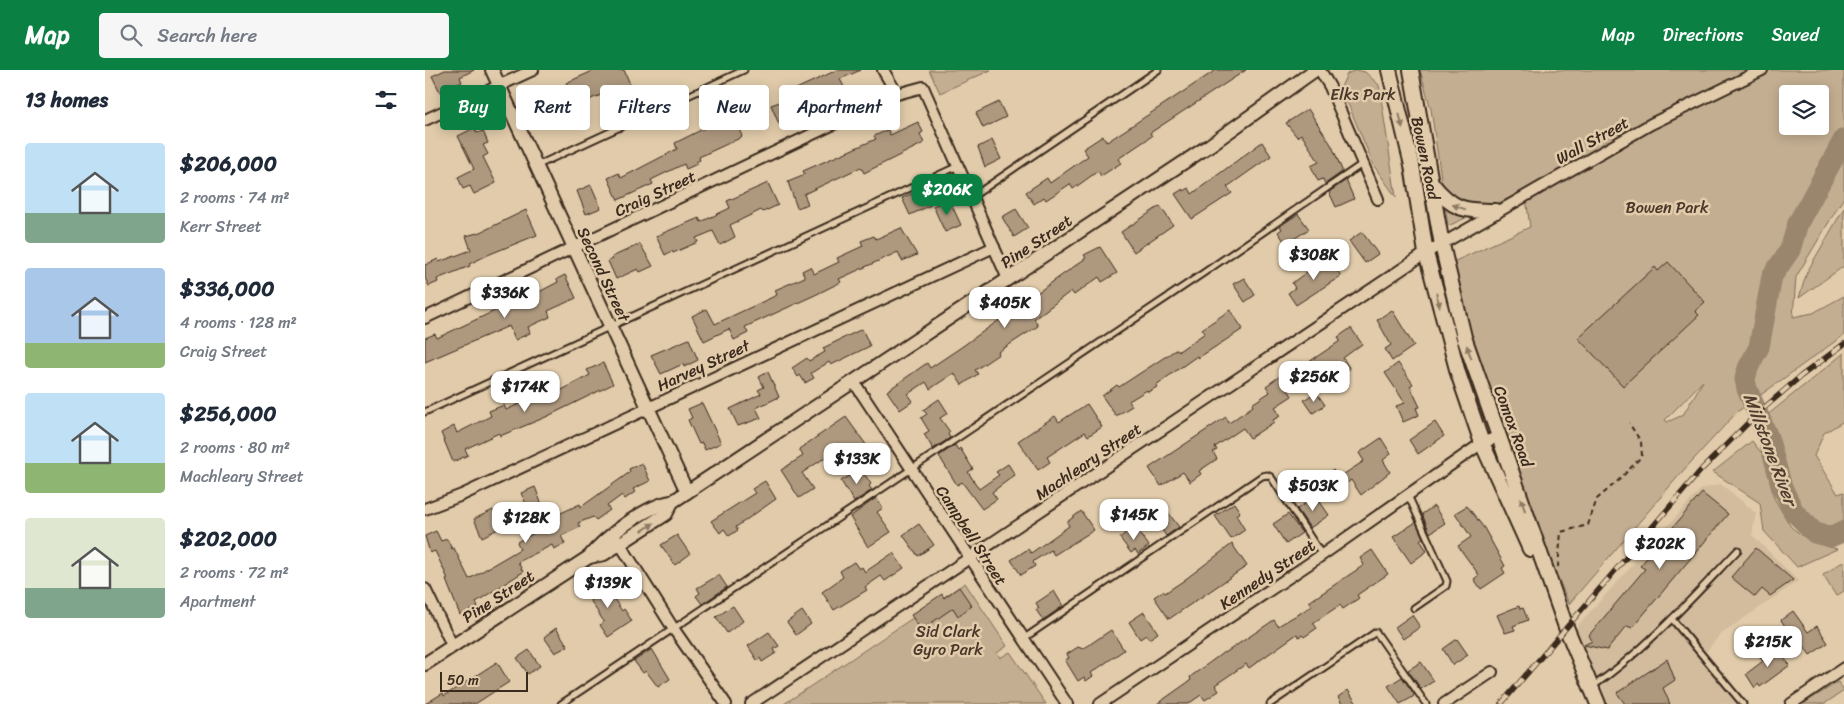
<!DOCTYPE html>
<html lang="en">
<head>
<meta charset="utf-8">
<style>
  body { margin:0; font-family:Sriracha,sans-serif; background:#f6f6f7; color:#1f2937; height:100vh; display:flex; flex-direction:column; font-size:19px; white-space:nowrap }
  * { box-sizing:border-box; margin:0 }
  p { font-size:16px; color:#747a83 }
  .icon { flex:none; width:28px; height:28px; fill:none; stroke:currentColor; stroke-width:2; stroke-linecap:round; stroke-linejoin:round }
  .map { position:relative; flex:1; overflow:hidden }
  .details { display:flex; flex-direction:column; background:#fff; width:425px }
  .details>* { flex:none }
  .top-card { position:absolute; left:15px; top:15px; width:475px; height:45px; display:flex; gap:10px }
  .fabs { position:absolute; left:1354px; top:15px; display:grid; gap:10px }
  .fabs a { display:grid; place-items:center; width:50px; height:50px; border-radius:5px; background:#fff; box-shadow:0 2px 12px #0003; font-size:25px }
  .scale { position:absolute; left:15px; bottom:12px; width:88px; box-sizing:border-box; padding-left:5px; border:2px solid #3b2a1e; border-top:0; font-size:14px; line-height:18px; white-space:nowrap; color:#3b2a1e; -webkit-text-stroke:4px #e1cbaa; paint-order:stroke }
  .price { position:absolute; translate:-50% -42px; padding:0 11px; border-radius:10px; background:#fff; color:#222; font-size:16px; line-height:32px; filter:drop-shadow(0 1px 2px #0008) }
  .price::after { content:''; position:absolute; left:50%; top:30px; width:15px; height:11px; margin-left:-8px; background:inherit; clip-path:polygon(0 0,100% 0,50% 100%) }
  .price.current { background:#0b8043; color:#fff }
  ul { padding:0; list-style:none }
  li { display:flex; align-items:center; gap:15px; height:125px; padding:0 25px }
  li span { display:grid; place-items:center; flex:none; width:140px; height:100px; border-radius:5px; color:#555 }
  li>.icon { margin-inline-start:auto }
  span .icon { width:60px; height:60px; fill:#fffc; stroke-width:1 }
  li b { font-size:21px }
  h2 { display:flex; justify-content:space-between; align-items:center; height:60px; padding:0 25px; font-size:21px }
  .pill { padding:0 18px; border-radius:5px; background:#fff; box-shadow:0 2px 12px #0003; font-size:18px; line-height:45px }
  .pill.current { background:#0b8043; color:#fff }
  header { display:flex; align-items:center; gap:30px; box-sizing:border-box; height:70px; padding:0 25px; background:#0b8043; color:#fff }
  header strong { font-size:24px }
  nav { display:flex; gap:28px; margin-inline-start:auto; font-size:18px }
  .search { width:350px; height:45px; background:#f6f6f7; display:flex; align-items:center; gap:12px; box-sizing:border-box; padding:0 18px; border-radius:5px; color:#747a83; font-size:19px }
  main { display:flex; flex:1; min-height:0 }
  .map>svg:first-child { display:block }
  .built { fill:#d2bc9d }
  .green { fill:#c3ae91; stroke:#7f6c58; fill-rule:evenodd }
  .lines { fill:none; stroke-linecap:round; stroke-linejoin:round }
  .river { stroke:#99866d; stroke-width:21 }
  .building { fill:#ae997f; stroke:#3b2a1e }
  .service-casing { stroke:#3b2a1e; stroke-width:9 }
  .minor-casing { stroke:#3b2a1e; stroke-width:14 }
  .tertiary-casing { stroke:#3b2a1e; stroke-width:16 }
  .secondary-casing { stroke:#3b2a1e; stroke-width:18 }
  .path { stroke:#3b2a1e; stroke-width:2; stroke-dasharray:5 4; stroke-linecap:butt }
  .service { stroke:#e1cbaa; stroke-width:5 }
  .minor { stroke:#e1cbaa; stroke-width:10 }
  .tertiary { stroke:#e1cbaa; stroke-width:12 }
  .secondary { stroke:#e1cbaa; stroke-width:14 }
  .rail-casing { stroke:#3b2a1e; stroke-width:5.5 }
  .rail { stroke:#e1cbaa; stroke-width:4; stroke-dasharray:11; stroke-linecap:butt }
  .oneway { fill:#8e7a64 }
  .labels { text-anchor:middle; stroke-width:5; stroke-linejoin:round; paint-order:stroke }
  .park-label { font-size:16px; fill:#49372a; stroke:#e1cbaa }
  .street-label { font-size:16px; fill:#3b2a1e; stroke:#e1cbaa }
  .water-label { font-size:18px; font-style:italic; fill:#4e3c2e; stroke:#e1cbaa }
</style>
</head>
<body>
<header>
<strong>Map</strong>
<div class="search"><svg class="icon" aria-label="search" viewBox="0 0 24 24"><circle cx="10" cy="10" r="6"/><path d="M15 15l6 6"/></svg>Search here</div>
<nav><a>Map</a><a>Directions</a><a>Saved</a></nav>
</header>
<main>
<section class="details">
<h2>13 homes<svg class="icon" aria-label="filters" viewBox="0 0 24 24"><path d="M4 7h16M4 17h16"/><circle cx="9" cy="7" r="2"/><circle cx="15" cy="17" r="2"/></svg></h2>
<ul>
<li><span style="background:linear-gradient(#bfe0f5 70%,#7fa58c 0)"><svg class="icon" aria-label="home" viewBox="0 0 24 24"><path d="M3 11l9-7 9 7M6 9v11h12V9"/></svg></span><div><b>$206,000</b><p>2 rooms · 74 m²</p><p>Kerr Street</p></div></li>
<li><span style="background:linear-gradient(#a9c7e8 75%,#8fb573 0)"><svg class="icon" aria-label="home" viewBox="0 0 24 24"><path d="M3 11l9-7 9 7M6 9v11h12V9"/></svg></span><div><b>$336,000</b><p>4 rooms · 128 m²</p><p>Craig Street</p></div></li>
<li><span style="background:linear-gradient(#bfe0f5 70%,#8fb573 0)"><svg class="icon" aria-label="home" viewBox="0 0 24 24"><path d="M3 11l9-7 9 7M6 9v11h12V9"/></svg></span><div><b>$256,000</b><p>2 rooms · 80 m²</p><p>Machleary Street</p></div></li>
<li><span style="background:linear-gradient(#dfe7d0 70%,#7fa58c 0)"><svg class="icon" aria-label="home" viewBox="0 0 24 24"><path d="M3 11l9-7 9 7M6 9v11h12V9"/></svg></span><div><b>$202,000</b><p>2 rooms · 72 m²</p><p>Apartment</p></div></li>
</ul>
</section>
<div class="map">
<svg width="1419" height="634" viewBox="0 0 1419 634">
  <rect width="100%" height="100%" fill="#e1cbaa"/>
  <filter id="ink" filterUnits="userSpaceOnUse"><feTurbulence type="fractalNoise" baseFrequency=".02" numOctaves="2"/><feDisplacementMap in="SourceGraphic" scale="10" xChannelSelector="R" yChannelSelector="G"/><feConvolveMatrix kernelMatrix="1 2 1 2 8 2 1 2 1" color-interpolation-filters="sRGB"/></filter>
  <g filter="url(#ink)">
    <polygon class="built" points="1296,414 1331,443 1327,465 1373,511 1295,565 1280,583 1317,634 1176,634 1147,562 1276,419"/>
    <g class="green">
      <polygon points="504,0 566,0 515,23"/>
      <polygon points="931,0 940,2 954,15 971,127 949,96 916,17 922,4"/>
      <path d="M995 0H1419V127L1371 207 1368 247 1388 243 1419 226V265L1312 342 1257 402 1144 534 1044 295 1028 192 1105 157 1100 121 1023 156 1006 39ZM1362 24H1395V56H1362ZM1278 311 1258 345 1242 352 1240 350Z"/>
      <polygon points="1419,138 1419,196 1374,228 1382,202"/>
      <polygon points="1419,283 1419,351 1399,363 1389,386 1413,424 1419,422 1419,454 1409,460 1387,452 1368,430 1349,364 1340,347"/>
      <polygon points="1327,371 1339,386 1349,428 1366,457 1386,472 1412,479 1372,497 1339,461 1335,433 1288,402"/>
      <polygon points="1419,491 1419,521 1411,526 1398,505"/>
      <polygon points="540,513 582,576 572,583 575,588 585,582 621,634 359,634"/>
      <polygon points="1413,612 1419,621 1399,634 1378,634"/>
    </g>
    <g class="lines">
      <polyline class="river" points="1419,69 1373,153 1365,180 1347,206 1334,277 1323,298 1320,309 1322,319 1343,367 1357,417 1369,442 1390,463 1405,467 1419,461"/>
    </g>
    <g class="building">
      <polygon points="20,0 49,0 35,7 37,12 15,22 7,6"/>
      <polygon points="170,0 199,0 205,14 116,48 108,27 123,20 125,25 143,16 141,13"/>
      <polygon points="412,0 436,0 415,9 422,23 354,54 346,35 372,26 369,20"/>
      <polygon points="791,0 821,0 725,63 727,66 693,89 696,93 676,106 673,101 648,119 645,114 621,130 619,127 609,134 601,122 622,108 625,113 663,86 658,79 678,66 682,72"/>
      <polygon points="330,22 341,44 326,50 316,28"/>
      <polygon points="574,32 581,47 558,58 551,43"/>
      <polygon points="883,39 907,76 917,100 917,102 900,114 898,109 893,111 886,96 894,92 876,64 872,67 861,53"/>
      <polygon points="304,50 305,53 310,51 317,66 315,68 274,87 275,90 271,92 272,94 261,99 259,94 226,110 228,114 193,130 183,108 194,103 196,108 252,79 250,73 284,56 285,58"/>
      <polygon points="493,52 498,62 495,64 499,73 439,103 436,97 379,124 383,134 372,138 363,112 380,105 378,101 451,69 449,66 463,60 465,65"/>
      <polygon points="49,58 52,63 58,61 63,73 58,75 63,84 58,87 71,113 49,124 45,116 38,119 33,107 49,99 33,66"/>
      <polygon points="567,70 576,89 560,97 553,77"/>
      <polygon points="837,72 846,86 802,117 807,123 767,149 750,124 758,119 759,121 764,118 767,124"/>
      <polygon points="921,110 929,129 911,137 904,122"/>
      <polygon points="343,113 353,135 338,142 336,140 305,155 310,167 295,175 288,161 271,168 273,172 248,183 247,181 240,185 231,166 274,148 276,152 305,138 302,131"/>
      <polygon points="166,115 176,138 161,144 152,121"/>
      <polygon points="498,119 506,135 485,145 477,128"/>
      <polygon points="524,129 536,155 520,162 508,136"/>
      <polygon points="735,136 748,155 709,182 696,162"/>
      <polygon points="591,139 603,158 589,167 577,147"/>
      <polygon points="101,140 112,165 65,184 44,194 45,196 12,209 13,212 4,216 0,208 0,195 13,189 14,192 46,180 41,166 56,162"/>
      <polygon points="873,144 884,159 861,174 853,162 857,159 855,156"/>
      <polygon points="476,158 492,185 477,191 473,182 414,209 416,212 390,225 320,257 323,263 309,270 304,259 279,271 267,246 282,239 290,254 352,225 350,220 380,207 377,201 385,197 389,204 414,192 412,188 438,176 436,171 449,166 451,169"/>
      <polygon points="937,162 953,184 940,193 924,171"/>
      <polygon points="215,174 228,196 215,202 213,199 191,209 183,191 188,189 187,187"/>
      <polygon points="675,177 692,203 677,212 674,207 649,225 646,221 609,249 613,256 573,282 574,284 550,300 553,304 537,315 529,303 505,319 501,312 483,324 488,331 475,340 462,321 502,293 505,298 535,278 661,188 659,185"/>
      <polygon points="903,186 916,206 871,235 863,223 870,218 867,213"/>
      <polygon points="1243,192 1280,232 1270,241 1274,245 1198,316 1153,268 1230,197 1233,201"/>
      <polygon points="140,205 151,228 123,241 125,247 103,257 105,263 90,270 84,256 0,292 0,268 10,264 12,268 97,228 95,222 111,215 114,222 133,212 132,209"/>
      <polygon points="819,208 830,225 820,232 808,214"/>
      <polygon points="805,240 818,259 773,288 772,286 731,315 732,317 723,322 722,320 704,331 707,336 691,346 677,326 692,315 694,317 752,279 754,281 780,263 777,259"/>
      <polygon points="967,240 989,276 967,291 960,279 966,275 952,250"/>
      <polygon points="926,258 937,274 918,288 925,299 917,304 915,301 910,302 897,311 884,292 915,271 913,267"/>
      <polygon points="437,259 445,276 406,295 404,292 386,303 389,308 380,313 375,305 373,307 367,298 382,288 384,291 400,282 398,278"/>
      <polygon points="264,269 273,290 259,297 258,294 236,304 226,285"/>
      <polygon points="178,293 188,314 121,347 75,366 74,363 40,379 43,385 28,392 16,363 29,356 32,363 66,346 64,341 79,335 81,340 105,329 106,332 133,320 133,322 165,305 162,300"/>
      <polygon points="973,293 988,314 985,316 995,337 991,338 994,345 978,352 971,336 980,333 960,303"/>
      <polygon points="343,302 354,327 331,338 336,348 313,356 305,339 336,324 333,320 339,317 334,307"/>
      <polygon points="855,306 867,326 850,337 855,346 848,350 849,352 825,368 818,358 790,377 792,380 788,382 792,389 774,401 776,404 765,412 758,402 736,416 724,398 801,347 804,353 828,336 827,334 845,322 841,316"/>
      <polygon points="891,322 900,335 888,343 879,330"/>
      <polygon points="514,329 523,343 515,348 525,362 523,364 525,368 508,379 499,364 504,361 496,348 502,344 498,340"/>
      <polygon points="277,333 296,373 280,380 277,373 274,374 263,350 267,348 263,339"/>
      <polygon points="662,334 677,357 663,366 660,362 622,387 625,392 613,400 593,371 630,346 634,352"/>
      <polygon points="421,347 442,376 427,387 419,375 377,403 388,419 374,428 356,400 378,386 374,379"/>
      <polygon points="1010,352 1019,366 993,384 984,370"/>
      <polygon points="956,368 966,384 958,390 965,402 936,425 926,410 900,428 888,411 903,401 904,403 908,400 913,408 939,391 934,383"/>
      <polygon points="530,375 533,380 535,378 548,399 543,402 554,419 574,405 571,402 583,394 590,405 567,422 572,429 557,439 537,412 532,415 514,386"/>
      <polygon points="217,393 225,411 208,419 210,422 200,429 197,425 182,436 185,440 171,450 168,447 153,453 155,457 136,466 140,474 129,479 127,475 93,492 98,502 51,532 53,537 35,545 21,510 23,509 10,481 5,483 0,466 11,461 16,471 22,469 27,479 29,478 44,509 95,479 92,472 119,458 117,452 155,434 156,437 205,402 204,399"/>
      <polygon points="436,399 446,414 444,416 447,420 429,432 416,411"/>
      <polygon points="340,411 351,429 311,457 313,460 304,466 299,459 295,463 286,451 330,423 327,419"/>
      <polygon points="110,417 117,435 104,440 96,423"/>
      <polygon points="1277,423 1303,444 1207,558 1202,556 1182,580 1159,575 1167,571 1164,565 1220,499 1215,496"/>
      <polygon points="891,426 904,445 885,458 872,439"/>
      <polygon points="451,428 458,438 452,442 466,462 443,477 425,447"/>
      <polygon points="809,433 815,442 811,445 820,460 806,469 790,446"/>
      <polygon points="1009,436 1020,453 1005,463 997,444"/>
      <polygon points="1042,436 1059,458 1080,496 1077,498 1080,503 1056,519 1049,509 1054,505 1033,476 1046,467 1030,443"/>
      <polygon points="734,438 739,444 742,441 754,457 741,466 726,443"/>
      <polygon points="68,440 75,458 57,467 49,449"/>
      <polygon points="656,441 669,460 629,485 626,480 610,490 608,492 610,496 596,505 586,490 603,479 606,483 644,456 642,452"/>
      <polygon points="863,444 877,463 861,474 848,454"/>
      <polygon points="991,452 998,468 995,470 1002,481 986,493 968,467"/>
      <polygon points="494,454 509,475 493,486 478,465"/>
      <polygon points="709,455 724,476 713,484 710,480 706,483 695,468"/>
      <polygon points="252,465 265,484 250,495 236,475"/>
      <polygon points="807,474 822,496 744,549 729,527 738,521 740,523 758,511"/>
      <polygon points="1331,478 1368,510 1345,526 1337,519 1330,527 1306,507"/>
      <polygon points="947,480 963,504 932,525 934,528 918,539 915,535 888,553 892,558 879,567 877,565 874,567 872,564 824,598 821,594 790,615 794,621 780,630 776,625 763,634 732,634 766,610 765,607 799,582 800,583 849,550 853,556 887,536 884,532 939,495 935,488"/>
      <polygon points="468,483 479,498 460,511 456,506 440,517 442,520 409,540 397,522 418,507 415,501 429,492 434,499 437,497 440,502"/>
      <polygon points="294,505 302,517 277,534 271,526 275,523 272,518"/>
      <polygon points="176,509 197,541 199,539 207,551 183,567 175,555 179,552 162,525 170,520 167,515"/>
      <polygon points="534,517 547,536 533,546 528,538 496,560 486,545 517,524 519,528"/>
      <polygon points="629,521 638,536 618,550 611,540 614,538 611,533"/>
      <polygon points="308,536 318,551 302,563 291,547"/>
      <polygon points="1094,536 1095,539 1098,538 1103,550 1088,556 1090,560 1080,563 1072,545"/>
      <polygon points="377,541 386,554 371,565 362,552"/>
      <polygon points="1368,541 1383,562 1392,556 1403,573 1385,585 1373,567 1369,570 1356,550"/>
      <polygon points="719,542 733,563 724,569 721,565 715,569 704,552"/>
      <polygon points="987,545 995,557 978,569 970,557"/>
      <polygon points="131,558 143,576 130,583 119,567"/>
      <polygon points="686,560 699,580 666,603 668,606 661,611 659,607 653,611 640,590 644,588 642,584 653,577 658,579"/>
      <polygon points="344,562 354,576 349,579 351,583 337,592 335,588 332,590 323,576"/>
      <polygon points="1032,569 1043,585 1028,595 1018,579"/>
      <polygon points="1349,577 1365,595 1335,617 1333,614 1330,618 1321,604 1338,591 1335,587"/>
      <polygon points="227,579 245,609 233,617 221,601 218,603 209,591"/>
      <polygon points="104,580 115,596 103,604 92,588"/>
      <polygon points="1242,589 1250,610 1238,618 1245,634 1200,634 1192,623"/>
      <polygon points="72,592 84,612 50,634 0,634 18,623 19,626"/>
      <polygon points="996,592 1009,611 996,619 983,600"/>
      <polygon points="977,607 989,624 988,627 975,634 963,616"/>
      <polygon points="923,620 932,634 917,634 913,627"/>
    </g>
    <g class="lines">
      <g class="service-casing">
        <g id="service">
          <polyline points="111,96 319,0"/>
          <polyline points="547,127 733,0"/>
          <polyline points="0,342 533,96"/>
          <polyline points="983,425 1022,511 1021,516 989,538"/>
          <polyline points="1247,549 1318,634"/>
          <polyline points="598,569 837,406 842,405 846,407 897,485"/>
          <path d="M1167 617C1222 579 1267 528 1313 480"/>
          <polyline points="136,634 777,204 937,94"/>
          <polyline points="845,634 951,562 1001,634"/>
        </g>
      </g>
      <g class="minor-casing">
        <g id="minor">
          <polyline points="458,0 472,24"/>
          <polyline points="895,0 905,17 953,129"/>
          <polyline points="0,50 108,0"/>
          <polyline points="0,248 472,24 498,17 583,209"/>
          <polyline points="429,312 642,634"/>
          <polyline points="0,439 37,425 569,177"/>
          <polyline points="192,469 248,558 301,634"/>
          <polyline points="0,519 27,575"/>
          <polyline points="326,634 1001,183 1226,54 1337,0"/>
          <polyline points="675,634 897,485 1057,373 1075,366"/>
          <polyline points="1019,634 1067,602"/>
          <polyline points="1366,634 1419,598"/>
        </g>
      </g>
      <g class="tertiary-casing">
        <g id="tertiary">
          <polyline points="67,0 262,422"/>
          <polyline points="164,487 179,484 241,444 247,432"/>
          <path d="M0 594 164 487C180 467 222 435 247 432L785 75 890 0"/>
        </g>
      </g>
      <g class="secondary-casing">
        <g id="secondary">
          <polyline points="964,0 987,95 1001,183 1033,303 1057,373 1105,479"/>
          <polyline points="986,0 1017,175 1039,267 1141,557 1173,634"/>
          <path d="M1007 114C1028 140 1039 141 1071 141"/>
        </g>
      </g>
      <polyline class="path" points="1133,497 1136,462 1163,455 1172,429 1195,409 1217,386 1216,372 1204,353"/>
      <use href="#service" class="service"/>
      <use href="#minor" class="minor"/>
      <use href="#tertiary" class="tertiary"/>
      <use href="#secondary" class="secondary"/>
      <g class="rail-casing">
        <polyline id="rail" points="1076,634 1277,399 1332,344 1376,306 1419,274"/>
      </g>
      <use href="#rail" class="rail"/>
    </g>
    <defs><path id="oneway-solid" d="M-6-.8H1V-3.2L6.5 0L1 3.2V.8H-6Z" transform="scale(1.25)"/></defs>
    <g class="oneway">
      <use href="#oneway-solid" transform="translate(976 51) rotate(77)"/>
      <use href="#oneway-solid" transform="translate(1034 137) rotate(-160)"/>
      <use href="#oneway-solid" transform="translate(1013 230) rotate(76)"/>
      <use href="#oneway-solid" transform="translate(1044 282) rotate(-110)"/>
      <use href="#oneway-solid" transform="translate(1098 435) rotate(-109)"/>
      <use href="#oneway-solid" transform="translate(223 457) rotate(-33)"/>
    </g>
  </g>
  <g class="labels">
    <g class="park-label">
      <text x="938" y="30">Elks Park</text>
      <text x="1242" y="143">Bowen Park</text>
      <text x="523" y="567">Sid Clark<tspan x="523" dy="18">Gyro Park</tspan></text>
    </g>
    <g class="street-label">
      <text transform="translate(1167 70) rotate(-29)" y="6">Wall Street</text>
      <text transform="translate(1001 88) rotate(78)" y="6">Bowen Road</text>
      <text transform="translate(230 123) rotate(-25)" y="6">Craig Street</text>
      <text transform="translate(611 171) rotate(-34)" y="6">Pine Street</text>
      <text transform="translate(179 204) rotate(65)" y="6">Second Street</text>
      <text transform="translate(278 295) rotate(-25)" y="6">Harvey Street</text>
      <text transform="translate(1089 356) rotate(70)" y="6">Comox Road</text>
      <text transform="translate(663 391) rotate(-34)" y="6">Machleary Street</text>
      <text transform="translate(547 465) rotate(57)" y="6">Campbell Street</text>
      <text transform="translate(842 504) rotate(-34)" y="6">Kennedy Street</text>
      <text transform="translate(73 526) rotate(-33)" y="6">Pine Street</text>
    </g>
    <g class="water-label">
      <text transform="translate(1345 379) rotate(69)" y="6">Millstone River</text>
    </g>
  </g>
</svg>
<div class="fabs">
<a><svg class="icon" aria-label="layers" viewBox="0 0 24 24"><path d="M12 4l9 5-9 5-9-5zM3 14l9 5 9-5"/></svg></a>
</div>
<div class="scale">50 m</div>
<b class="price current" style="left:522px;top:146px">$206K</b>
<b class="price" style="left:889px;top:211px">$308K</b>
<b class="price" style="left:80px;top:249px">$336K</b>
<b class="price" style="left:580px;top:259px">$405K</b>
<b class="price" style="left:889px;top:333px">$256K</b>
<b class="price" style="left:100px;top:343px">$174K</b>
<b class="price" style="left:432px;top:415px">$133K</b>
<b class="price" style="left:888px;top:442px">$503K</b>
<b class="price" style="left:709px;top:471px">$145K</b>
<b class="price" style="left:101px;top:474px">$128K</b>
<b class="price" style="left:1235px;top:500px">$202K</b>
<b class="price" style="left:183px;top:539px">$139K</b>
<b class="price" style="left:1343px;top:598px">$215K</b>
<div class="top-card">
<a class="pill current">Buy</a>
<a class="pill">Rent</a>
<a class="pill">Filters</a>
<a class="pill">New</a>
<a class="pill">Apartment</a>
</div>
</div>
</main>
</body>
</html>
